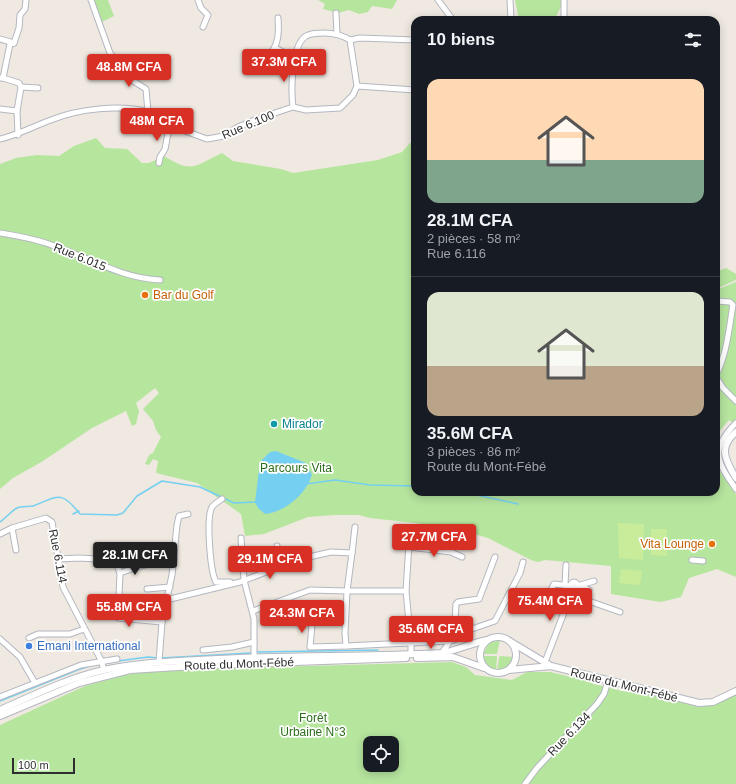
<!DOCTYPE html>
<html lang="fr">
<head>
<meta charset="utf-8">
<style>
  body { margin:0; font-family:Arial,sans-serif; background:#242831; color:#f1f3f6; height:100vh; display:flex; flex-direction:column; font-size:15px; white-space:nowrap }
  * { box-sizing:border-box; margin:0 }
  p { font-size:13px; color:#9ea1a6 }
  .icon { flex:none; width:22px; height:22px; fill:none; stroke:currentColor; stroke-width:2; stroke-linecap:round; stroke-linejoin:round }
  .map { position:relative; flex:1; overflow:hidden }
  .sheet { position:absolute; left:411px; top:16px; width:309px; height:480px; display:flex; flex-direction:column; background:#171b24; border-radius:12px; box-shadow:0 2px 10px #0003 }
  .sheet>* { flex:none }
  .fabs { position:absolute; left:363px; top:736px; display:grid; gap:8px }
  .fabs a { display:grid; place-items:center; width:36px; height:36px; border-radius:8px; background:#171b24; box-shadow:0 2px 10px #0003; font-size:20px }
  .scale { position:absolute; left:12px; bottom:10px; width:63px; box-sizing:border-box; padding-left:4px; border:2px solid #2e2e2e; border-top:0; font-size:11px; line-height:14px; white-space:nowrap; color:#2e2e2e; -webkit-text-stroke:3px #fff; paint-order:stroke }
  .price { position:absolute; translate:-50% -34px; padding:0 9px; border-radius:4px; background:#d93025; color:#fff; font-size:13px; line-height:26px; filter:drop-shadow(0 1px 2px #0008) }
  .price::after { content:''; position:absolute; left:50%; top:24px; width:12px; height:9px; margin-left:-6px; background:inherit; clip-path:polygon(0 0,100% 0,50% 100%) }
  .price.current { background:#222; color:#fff }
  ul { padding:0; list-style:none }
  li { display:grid; align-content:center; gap:8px; height:212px; padding:0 16px }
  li+li { border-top:1px solid #363941 }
  li span { display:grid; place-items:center; height:124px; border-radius:12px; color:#555 }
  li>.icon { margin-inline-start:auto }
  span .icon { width:72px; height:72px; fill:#fffc; stroke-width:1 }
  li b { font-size:17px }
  h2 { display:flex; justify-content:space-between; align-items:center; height:48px; padding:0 16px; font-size:17px }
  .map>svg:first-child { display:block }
  .green { fill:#b6e59e; fill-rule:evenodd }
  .pitch { fill:#c9ec9a }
  .water { fill:#75cff0 }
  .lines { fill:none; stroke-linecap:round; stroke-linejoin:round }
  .stream { stroke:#75cff0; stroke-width:1.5 }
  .minor-casing { stroke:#b4b7c1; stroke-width:7 }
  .tertiary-casing { stroke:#b4b7c1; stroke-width:8 }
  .minor { stroke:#fff; stroke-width:5 }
  .tertiary { stroke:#fff; stroke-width:6 }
  .food-dot { fill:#e8710a; stroke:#fff; stroke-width:1.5 }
  .culture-dot { fill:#0f9aa8; stroke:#fff; stroke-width:1.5 }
  .shop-dot { fill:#3f7fe0; stroke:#fff; stroke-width:1.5 }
  .labels { text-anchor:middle; stroke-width:3.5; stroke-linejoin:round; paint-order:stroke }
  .street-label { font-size:12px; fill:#2e2e2e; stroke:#fff }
  .food-label { font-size:12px; fill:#c56008; stroke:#fff; text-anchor:start }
  .culture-label { font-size:12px; fill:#0d838f; stroke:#fff; text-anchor:start }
  .park-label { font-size:12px; fill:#2c6e1b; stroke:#fff }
  .shop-label { font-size:12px; fill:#366cbe; stroke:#fff; text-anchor:start }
</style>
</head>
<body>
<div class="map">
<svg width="736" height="784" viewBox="0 0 736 784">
  <rect width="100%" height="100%" fill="#efe9e1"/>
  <g class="green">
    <polygon points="92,0 108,0 114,16 100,23"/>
    <polygon points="318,0 397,0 392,9 372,6 368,12 359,14 349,10 338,13 323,9 325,4"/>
    <polygon points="515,0 564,0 557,15 549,20 519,20"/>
    <path d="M96 138 105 148 127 149 142 163H149L164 156C192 174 195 166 222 153L233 161 281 169 293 173 378 160 402 152 410 143 415 142V492H716V460L717 467 736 494V577L717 569 689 578 681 597 661 602 611 594V566L545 560 538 562 531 560 488 538 467 532 415 523 370 518 359 515H334L308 517 264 534 245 536 241 514 197 483 156 473 158 461 153 459 149 465 145 464 149 455 153 453 161 437 156 430 153 421 143 409 159 393 155 388 136 403 139 411 136 424 132 426 126 411 92 428 43 461 13 478 0 489V164L16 158 37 155 59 156 74 146Z"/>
    <polygon points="726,268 736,274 736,280 716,289 716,272"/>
    <polygon points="736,282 736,426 729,420 718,433 716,439 716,290"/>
    <polygon points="500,640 497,654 483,654 489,643"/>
    <polygon points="483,656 497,656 496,671 486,665"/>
    <path d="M501 656 513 657C512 666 506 670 497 671L499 657Z"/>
    <path d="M452 662 466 667 475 675 512 680 527 672H550L588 681 594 684 622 691 644 692 698 707 713 705 736 693V784H0V725L85 686 124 675 161 670ZM370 743H392V765H370Z"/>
  </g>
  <g class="pitch">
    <polygon points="618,523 644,524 643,560 619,558"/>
    <polygon points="651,529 667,529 667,556 651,555"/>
    <polygon points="621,569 642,571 640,585 619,583"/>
  </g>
  <path class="water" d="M276 451 306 463 312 475C306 494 285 512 265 514L258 508 255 502 260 462 270 452Z"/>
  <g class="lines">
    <g class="stream">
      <polyline points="306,484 335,480 370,485 415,486"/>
      <polyline points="463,492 518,504"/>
      <polyline points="73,514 79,511"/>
      <path d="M0 522C6 518 11 511 17 508 21 506 28 507 33 506 59 496 61 490 80 514L117 515 123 513 137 496 162 481 200 487 234 503 256 502"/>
      <polyline points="257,652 378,650"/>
      <polyline points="161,658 251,653"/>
      <polyline points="118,661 148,657 158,658"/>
      <polyline points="0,701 80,669 94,665"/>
    </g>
    <g class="minor-casing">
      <g id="minor">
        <path d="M91 0 110 53 130 79 146 89 148 112 185 131 207 139 224 136 238 127 257 119 293 107 306 110 340 108 353 95 357 86 350 40C342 35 334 33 324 33 318 33 311 33 306 36 291 45 291 91 293 107"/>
        <polyline points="198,0 201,8 208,15 203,27"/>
        <polyline points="438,0 453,20"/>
        <polyline points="510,0 511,20"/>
        <polyline points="336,13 337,34"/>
        <polyline points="564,20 564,0"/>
        <polyline points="0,39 14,43"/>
        <polyline points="350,40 360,38 415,40"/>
        <polyline points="275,48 295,58"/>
        <path d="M270 54C279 44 279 31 278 18"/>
        <polyline points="0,78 3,78 10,44 14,43 19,28 20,15 25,9 26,0"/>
        <polyline points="3,78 19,83 21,87 38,88"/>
        <polyline points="357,86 415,90"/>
        <polyline points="0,109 17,111"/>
        <polyline points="18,135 17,111 21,87"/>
        <path d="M0 139C18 135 34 126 51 120 78 109 120 104 148 112"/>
        <polyline points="159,163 160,157 165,149 170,123"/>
        <path d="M0 233C18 236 37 239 54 246 90 258 121 278 160 280"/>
        <path d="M716 301 730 302 733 305C729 328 727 354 716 375"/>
        <polyline points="716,377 723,388 736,401"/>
        <path d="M736 423C710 449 716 461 736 489"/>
        <path d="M222 499C219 501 214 504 212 507 206 517 210 571 216 582H230"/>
        <polyline points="410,528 406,591 411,643 411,654"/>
        <polyline points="0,534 12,528"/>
        <polyline points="241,538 244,580 254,619 254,657"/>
        <polyline points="144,546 151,563"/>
        <polyline points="409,547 451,552 462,557"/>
        <polyline points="16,550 12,528 46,518 52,522 63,587 101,660 104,670"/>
        <polyline points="352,553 355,527"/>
        <polyline points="59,559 79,558 115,560 120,573"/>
        <polyline points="692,560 703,561"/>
        <polyline points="273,569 277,546"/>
        <circle cx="574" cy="585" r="3"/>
        <polyline points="565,585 566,565"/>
        <polyline points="577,586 594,581"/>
        <polyline points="581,586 589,590"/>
        <polyline points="147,589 170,587"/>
        <polyline points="550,592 554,584 571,586"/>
        <polyline points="570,596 586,600 620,612"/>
        <polyline points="166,600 240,582 300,559 331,552 352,553 347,591 406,591"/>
        <polyline points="253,611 310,590 347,591 345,633 346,646 450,641"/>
        <polyline points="162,622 118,618 120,573 140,566 174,559"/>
        <polyline points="312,625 310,647 346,646"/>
        <polyline points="29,638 38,634 70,634 84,629"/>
        <polyline points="0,639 20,657 35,683"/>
        <polyline points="454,640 456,604 458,602 479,599 495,557"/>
        <polyline points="203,650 232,647 254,642"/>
        <polyline points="442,653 450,641 457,638 469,630 495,621 520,573 523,562"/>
        <polyline points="159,662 162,622 172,575 177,525 179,516 188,514"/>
        <polyline points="545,662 573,589"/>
        <polyline points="0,697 81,665 117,659"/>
        <polyline points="525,784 537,768 597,704 604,694 608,681"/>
      </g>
    </g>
    <g class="tertiary-casing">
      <g id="tertiary">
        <path d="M736 432C718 447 725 460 736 478"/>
        <circle cx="498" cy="655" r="18"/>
        <polyline points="511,642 551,666"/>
        <polyline points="417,658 453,657 484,668"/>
        <polyline points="509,670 551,666 699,703 713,702 736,691"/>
        <path d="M0 710C34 695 68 678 104 670 141 662 178 661 216 659 291 655 367 657 442 653 458 650 472 643 487 640"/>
        <polyline points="0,716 79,683 130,670 211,665 406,658"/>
      </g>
    </g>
    <use href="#minor" class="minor"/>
    <use href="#tertiary" class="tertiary"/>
  </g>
  <g class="food-dot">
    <circle cx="145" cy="295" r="4"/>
    <circle cx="712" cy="544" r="4"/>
  </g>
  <circle class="culture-dot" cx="274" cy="424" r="4"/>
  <circle class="shop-dot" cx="29" cy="646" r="4"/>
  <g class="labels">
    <g class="street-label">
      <text transform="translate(248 125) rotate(-23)" y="4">Rue 6.100</text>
      <text transform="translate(80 257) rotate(22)" y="4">Rue 6.015</text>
      <text transform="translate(58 556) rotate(79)" y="4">Rue 6.114</text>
      <text transform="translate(239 664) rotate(-2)" y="4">Route du Mont-Fébé</text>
      <text transform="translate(624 685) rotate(14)" y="4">Route du Mont-Fébé</text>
      <text transform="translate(569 734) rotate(-46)" y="4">Rue 6.134</text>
    </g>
    <g class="food-label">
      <text x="153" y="299">Bar du Golf</text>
      <text x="704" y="548" text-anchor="end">Vita Lounge</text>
    </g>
    <g class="culture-label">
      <text x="282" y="428">Mirador</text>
    </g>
    <g class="park-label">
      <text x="296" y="472">Parcours Vita</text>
      <text x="313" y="722">Forêt<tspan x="313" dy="14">Urbaine N°3</tspan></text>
    </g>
    <g class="shop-label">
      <text x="37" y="650">Emani International</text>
    </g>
  </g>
</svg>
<div class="fabs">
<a><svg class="icon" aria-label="locate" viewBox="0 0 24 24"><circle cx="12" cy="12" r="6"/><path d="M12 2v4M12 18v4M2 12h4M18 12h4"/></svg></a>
</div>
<div class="scale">100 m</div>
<b class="price" style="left:284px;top:83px">37.3M CFA</b>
<b class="price" style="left:129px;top:88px">48.8M CFA</b>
<b class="price" style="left:157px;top:142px">48M CFA</b>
<b class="price" style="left:434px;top:558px">27.7M CFA</b>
<b class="price current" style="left:135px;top:576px">28.1M CFA</b>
<b class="price" style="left:270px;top:580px">29.1M CFA</b>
<b class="price" style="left:550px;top:622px">75.4M CFA</b>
<b class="price" style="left:129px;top:628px">55.8M CFA</b>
<b class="price" style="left:302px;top:634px">24.3M CFA</b>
<b class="price" style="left:431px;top:650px">35.6M CFA</b>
<section class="sheet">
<h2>10 biens<svg class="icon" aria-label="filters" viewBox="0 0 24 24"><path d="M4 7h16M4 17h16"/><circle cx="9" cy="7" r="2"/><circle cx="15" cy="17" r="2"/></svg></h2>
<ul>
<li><span style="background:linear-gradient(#ffd9b3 65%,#7fa58c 0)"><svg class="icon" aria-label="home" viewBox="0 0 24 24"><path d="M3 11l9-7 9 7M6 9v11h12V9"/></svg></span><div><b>28.1M CFA</b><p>2 pièces · 58 m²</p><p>Rue 6.116</p></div></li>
<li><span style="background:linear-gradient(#dfe7d0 60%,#b9a48a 0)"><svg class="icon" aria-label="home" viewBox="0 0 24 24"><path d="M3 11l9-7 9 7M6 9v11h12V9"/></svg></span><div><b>35.6M CFA</b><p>3 pièces · 86 m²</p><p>Route du Mont-Fébé</p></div></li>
</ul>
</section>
</div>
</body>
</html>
